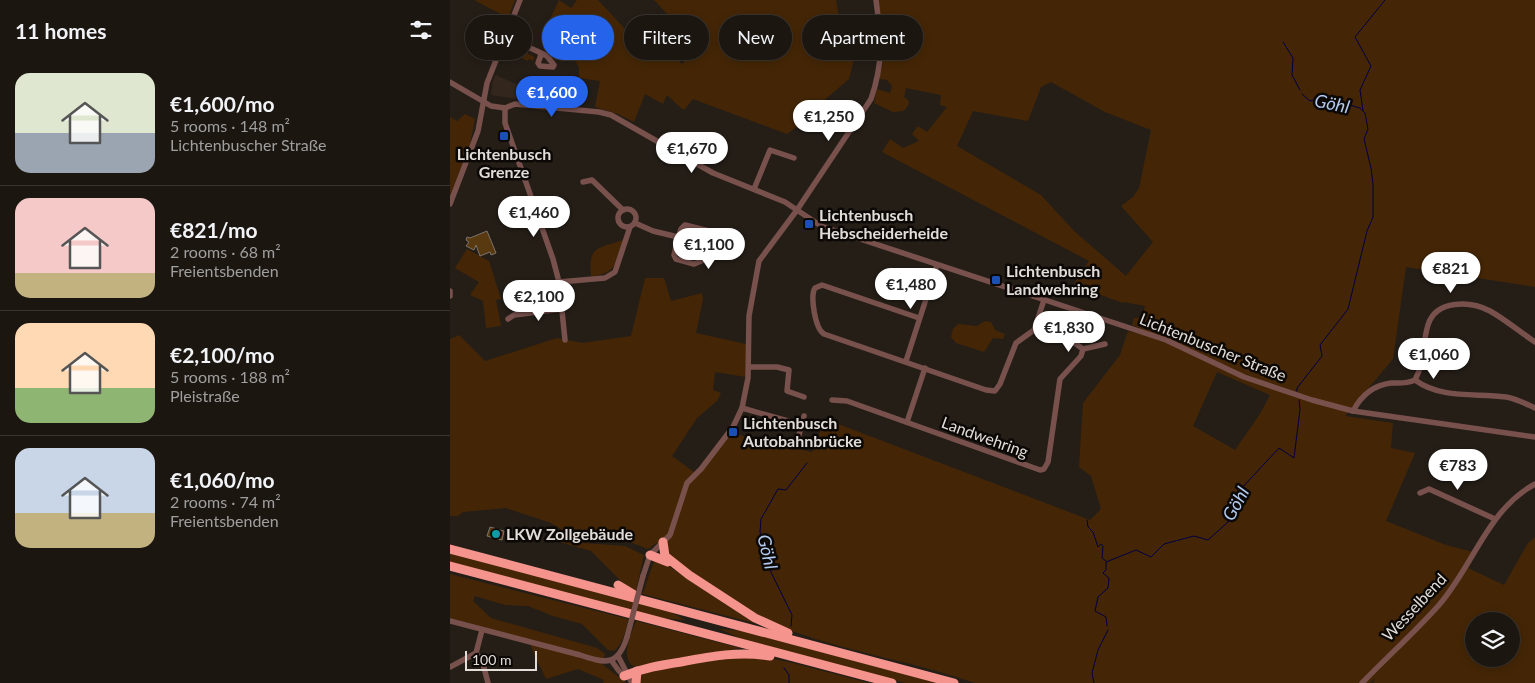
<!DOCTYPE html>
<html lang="en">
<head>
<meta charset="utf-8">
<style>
  body { margin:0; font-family:Lato,sans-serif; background:#29231f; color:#f1f3f6; height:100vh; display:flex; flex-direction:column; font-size:19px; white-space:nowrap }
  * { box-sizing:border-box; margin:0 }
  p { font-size:16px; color:#a09f9f }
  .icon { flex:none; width:28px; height:28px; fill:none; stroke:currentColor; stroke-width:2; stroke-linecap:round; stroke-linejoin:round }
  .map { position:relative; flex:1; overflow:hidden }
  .side { display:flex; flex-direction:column; background:#1c1611; width:450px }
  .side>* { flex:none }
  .banner { position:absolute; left:15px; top:15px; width:475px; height:45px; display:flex; gap:10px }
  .buttons { position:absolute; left:1015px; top:612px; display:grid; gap:10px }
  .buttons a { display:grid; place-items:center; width:55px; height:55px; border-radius:50%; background:#1c1611; box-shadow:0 2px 8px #0003,0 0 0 1px #3a3531; font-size:25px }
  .scale { position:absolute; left:15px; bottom:12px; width:72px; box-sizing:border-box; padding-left:5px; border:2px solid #e2ddd9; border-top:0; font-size:14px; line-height:18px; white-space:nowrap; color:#e2ddd9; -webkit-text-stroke:4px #0b0806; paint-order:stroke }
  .price { position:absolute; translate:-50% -42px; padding:0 11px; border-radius:18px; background:#fff; color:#222; font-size:16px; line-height:32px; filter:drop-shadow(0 1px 2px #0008) }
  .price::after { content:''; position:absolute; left:50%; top:30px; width:15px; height:11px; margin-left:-8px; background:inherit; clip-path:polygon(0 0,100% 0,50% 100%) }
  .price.selected { background:#2563eb; color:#fff }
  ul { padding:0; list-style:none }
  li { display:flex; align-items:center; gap:15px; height:125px; padding:0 15px }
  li+li { border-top:1px solid #3a3531 }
  li span { display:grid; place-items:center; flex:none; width:140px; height:100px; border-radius:15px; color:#555 }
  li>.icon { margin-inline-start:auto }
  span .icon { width:60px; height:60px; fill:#fffc; stroke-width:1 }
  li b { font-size:21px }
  h2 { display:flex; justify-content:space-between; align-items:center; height:60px; padding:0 15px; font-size:21px }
  .chip { padding:0 18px; border-radius:22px; background:#1c1611; box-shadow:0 2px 8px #0003,0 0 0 1px #3a3531; font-size:18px; line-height:45px }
  .chip.selected { background:#2563eb; color:#fff }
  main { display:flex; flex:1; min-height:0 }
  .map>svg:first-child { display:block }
  .built { fill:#33271d }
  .green { fill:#442606; fill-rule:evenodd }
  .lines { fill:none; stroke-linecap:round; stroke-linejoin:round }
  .stream { stroke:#000040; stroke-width:1 }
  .building { fill:#59390f; stroke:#7c746c }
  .minor { stroke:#78514d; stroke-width:5.5 }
  .highway { stroke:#f5938d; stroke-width:9 }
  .minor-bridge { stroke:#78514d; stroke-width:5.5 }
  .transit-dot { fill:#1a4fb4; stroke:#0b0806; stroke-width:2 }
  .culture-dot { fill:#0f9aa8; stroke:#0b0806; stroke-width:2 }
  .labels { text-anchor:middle; stroke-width:5; stroke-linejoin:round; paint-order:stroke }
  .poi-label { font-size:16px; font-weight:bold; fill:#e2ddd9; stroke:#0b0806; text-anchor:start }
  .street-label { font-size:16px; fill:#e2ddd9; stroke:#0b0806 }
  .water-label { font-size:18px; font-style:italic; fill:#b3caf0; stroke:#0b0806 }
</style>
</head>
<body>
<main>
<section class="side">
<h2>11 homes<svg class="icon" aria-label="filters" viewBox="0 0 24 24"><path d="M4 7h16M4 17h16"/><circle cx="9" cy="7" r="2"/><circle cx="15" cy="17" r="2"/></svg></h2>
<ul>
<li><span style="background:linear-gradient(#dfe7d0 60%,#9aa5b1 0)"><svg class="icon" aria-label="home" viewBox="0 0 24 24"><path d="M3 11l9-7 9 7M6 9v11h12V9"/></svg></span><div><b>€1,600/mo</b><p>5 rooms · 148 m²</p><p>Lichtenbuscher Straße</p></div></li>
<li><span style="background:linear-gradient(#f6c9c9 75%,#c2b280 0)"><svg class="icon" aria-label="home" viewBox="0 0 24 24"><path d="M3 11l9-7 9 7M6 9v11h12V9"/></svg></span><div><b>€821/mo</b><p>2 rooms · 68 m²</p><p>Freientsbenden</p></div></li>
<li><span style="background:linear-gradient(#ffd9b3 65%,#8fb573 0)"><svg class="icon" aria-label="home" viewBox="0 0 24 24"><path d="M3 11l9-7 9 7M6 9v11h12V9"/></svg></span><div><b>€2,100/mo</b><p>5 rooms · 188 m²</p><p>Pleistraße</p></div></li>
<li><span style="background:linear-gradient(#c9d6e8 65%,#c2b280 0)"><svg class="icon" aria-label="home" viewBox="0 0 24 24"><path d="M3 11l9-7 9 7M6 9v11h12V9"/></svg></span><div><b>€1,060/mo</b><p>2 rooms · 74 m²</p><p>Freientsbenden</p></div></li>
</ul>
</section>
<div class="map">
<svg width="1085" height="683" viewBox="0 0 1085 683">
  <rect width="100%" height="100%" fill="#251e17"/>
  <polygon class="built" points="46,75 70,86 66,99 41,95 43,80"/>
  <g class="green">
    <polygon points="24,0 65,0 58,18"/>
    <polygon points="109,0 121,8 127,0 148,0 175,29 187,17 232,64 249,48 204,0 386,0 390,23 400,30 404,42 403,63 399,79 358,114 349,125 337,134 243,99 235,109 232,109 217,95 213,104 195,94 184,122 168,114 145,107 150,81 129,78 129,67 105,28 107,26 100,19"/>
    <path d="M426 0H1085V287L956 267 943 359 895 416 943 423 941 448 965 453 936 521 996 545 1027 553 1018 568 1054 585 1078 543 1085 537V683H923L925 678 920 683H525C465 662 402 653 342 631 303 617 257 582 221 559L216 548 206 543 198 549 175 540 118 534 101 523 56 508 13 512 8 516H0V339L9 335 35 361 107 338 132 343 181 336 195 278H214L221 301 252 293 253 299 246 333 296 344V377L265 372 263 390 271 393 267 401 247 418 222 456 248 475 281 433 362 452 375 419 640 520 651 509 641 476 629 467 633 403 670 355 678 331 689 334 690 328 682 325 684 318H692L695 306 674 302 673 303 623 285 639 261 432 152 440 139 453 148 469 141 462 134 468 126 477 132 497 107 490 105 491 95 456 88 454 97 458 100 459 104 454 111 443 112 424 103 427 89 440 93 442 86 437 80 429 79 434 55V36ZM601 82 655 112 701 130 689 188 683 197 671 206 703 242 676 276 624 231 591 195 507 146 523 111 578 121 591 87ZM767 372 820 395C811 415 797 432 785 450L743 426ZM1024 621H1061V659H1024Z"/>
    <polygon points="210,16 243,49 232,60 199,26"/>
    <polygon points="59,41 78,50 77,53 84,57 83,61 79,59 78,61 55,50"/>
    <polygon points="15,114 25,119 20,144 0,197 0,117 7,121"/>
    <path d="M173 240C165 262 168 274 141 276 138 245 148 249 173 240Z"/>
    <polygon points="17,249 39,261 51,299 46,300 51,326 36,328 33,301 20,295 29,282 5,268"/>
    <polygon points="535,321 541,322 545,330 555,334 553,339 543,338 534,352 506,343 501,337 503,329 508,324 527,326"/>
    <polygon points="106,541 175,546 194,555 186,591 193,593 204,561 214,563 308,624 185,592 178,588 141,551"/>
    <polygon points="0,552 217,610 235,620 210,618 0,562"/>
    <path d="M0 574 178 619C176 630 173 644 164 651L158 650 132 624 103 616 78 606 55 605 25 596 23 601 41 618 147 648 155 654 152 664 176 683H153L154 680 128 669 96 679C91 666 81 653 80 640L0 618Z"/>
    <path d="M186 621 290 648 196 666H183C170 656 182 633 186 621Z"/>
    <polygon points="270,629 303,632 494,683 455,683 294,640"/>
    <polygon points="309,656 343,663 419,683 190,683 190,677 195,672 271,658"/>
  </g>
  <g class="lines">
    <g class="stream">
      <polyline points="833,42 843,58 842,75 850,90"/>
      <polyline points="913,111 910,90 921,66 905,37 935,0"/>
      <polyline points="847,391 847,388 872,356 870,345 898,309 917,231 923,217 923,184 921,168 914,139 918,129 915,113 910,108 886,101 874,101 867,99 860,101 852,94"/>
      <polyline points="637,520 638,527 643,532 648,547 651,544 653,546 652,558 656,561"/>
      <polyline points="341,626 342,615 316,562 310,532 311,519 328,489 336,490 357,463"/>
      <polyline points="657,626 656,617 645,611 648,597 658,588 659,578 653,573 656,570 656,562 686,550 701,557 714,544 744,536 758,540 778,522 789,491 829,448 844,458 850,409 849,400"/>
      <polyline points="334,668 339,675 339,683"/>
      <polyline points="644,683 642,673 648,650 658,630"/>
    </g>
  </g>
  <g class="building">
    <polygon points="37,231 46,253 41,255 40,252 30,256 26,245 24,250 16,246 19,242 16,240 17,237 20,238"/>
    <polygon points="40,527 54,531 52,540 37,536"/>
  </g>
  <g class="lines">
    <g class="minor">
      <polyline points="55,37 89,52 91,55 88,63 90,66 103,67 104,65 97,56 89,52"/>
      <polyline points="0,82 41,106 55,108 65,104 149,112 161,115 263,173 335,202 371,226 716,340 794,377 862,400 903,411 1085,437"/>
      <polyline points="55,108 55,123 103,259 109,282 115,340"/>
      <polyline points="133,182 142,180 173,210"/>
      <polyline points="304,189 320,150 344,158"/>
      <polyline points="0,204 28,131 37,83 70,0"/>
      <circle cx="177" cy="218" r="9"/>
      <polyline points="185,223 203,231 228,237 224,255 226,259 244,264 256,259 262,237 259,231 235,225 231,229 228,237"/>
      <polyline points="109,282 155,278 165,272 180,227"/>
      <polyline points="0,291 0,296"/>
      <path d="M469 318 372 285 365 288C360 296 365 329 374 334L536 390 545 391 550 384 566 343 584 330 594 300"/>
      <polyline points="58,319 64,315 112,309"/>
      <polyline points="584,330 626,344 633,349 655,344"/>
      <polyline points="456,361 487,265"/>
      <polyline points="299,367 327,367 339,370 337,391 354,397"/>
      <path d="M965 380C975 362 972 344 978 325 986 299 1021 301 1040 311 1056 320 1070 332 1085 342"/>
      <polyline points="382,400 397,401 590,470 594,469 598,462 610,379 631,356 633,349"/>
      <polyline points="292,408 352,425"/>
      <path d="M903 411C911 396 924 385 941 383 950 383 956 384 965 380 991 399 1024 393 1056 397 1065 398 1076 404 1085 408"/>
      <polyline points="457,422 475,368"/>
      <polyline points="349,435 354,416"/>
      <polyline points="970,493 979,489 1045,519"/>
      <path d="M193 576 200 555 220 535 237 483 251 469 283 427 292 408 298 378 299 316 309 261 347 210 421 99C434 61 431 39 426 0"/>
      <path d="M0 621 130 655C156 664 168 666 177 637"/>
      <polyline points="32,630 26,653 32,660 38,683"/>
      <polyline points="168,656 182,683"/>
      <polyline points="161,660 169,671 176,677"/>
      <polyline points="0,667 26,653"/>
      <path d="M912 683C937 657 965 632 989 605 1023 566 1038 509 1085 484"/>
    </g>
    <g class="highway">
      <polyline points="213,542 215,556 239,575 305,618 338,633"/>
      <polyline points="0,549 504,683"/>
      <polyline points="200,555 218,562"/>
      <polyline points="0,566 442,683"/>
      <polyline points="168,585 183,594"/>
      <path d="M174 676C193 668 211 665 231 662 262 656 289 651 320 656"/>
      <polyline points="186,683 187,671"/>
    </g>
    <polyline class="minor-bridge" points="177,637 193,576"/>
  </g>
  <g class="transit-dot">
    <rect x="49" y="131" width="10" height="10" rx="2.5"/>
    <rect x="354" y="219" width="10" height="10" rx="2.5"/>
    <rect x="541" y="275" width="10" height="10" rx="2.5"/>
    <rect x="278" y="427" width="10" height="10" rx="2.5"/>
  </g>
  <circle class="culture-dot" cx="46" cy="534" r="5"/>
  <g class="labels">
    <g class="poi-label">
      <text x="54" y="160" text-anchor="middle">Lichtenbusch<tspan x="54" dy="18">Grenze</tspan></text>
      <text x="369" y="221">Lichtenbusch<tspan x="369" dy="18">Hebscheiderheide</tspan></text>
      <text x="556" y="277">Lichtenbusch<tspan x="556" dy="18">Landwehring</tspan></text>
      <text x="293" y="429">Lichtenbusch<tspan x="293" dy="18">Autobahnbrücke</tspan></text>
      <text x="56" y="540">LKW Zollgebäude</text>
    </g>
    <g class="street-label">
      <text transform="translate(763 347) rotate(22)" y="6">Lichtenbuscher Straße</text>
      <text transform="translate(535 437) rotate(20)" y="6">Landwehring</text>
      <text transform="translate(964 607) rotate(-47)" y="6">Wesselbend</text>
    </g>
    <g class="water-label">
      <text transform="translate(882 104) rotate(12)" y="6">Göhl</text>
      <text transform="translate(786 504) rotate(-61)" y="6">Göhl</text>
      <text transform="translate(317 552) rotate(77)" y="6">Göhl</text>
    </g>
  </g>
</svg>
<div class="buttons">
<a><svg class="icon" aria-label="layers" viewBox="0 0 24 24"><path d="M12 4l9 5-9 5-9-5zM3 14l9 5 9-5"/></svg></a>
</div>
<div class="scale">100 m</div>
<b class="price selected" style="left:102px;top:118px">€1,600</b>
<b class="price" style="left:379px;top:142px">€1,250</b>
<b class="price" style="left:242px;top:174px">€1,670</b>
<b class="price" style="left:84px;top:238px">€1,460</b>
<b class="price" style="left:259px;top:270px">€1,100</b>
<b class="price" style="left:1001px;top:294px">€821</b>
<b class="price" style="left:461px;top:310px">€1,480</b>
<b class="price" style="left:89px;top:322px">€2,100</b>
<b class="price" style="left:619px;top:353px">€1,830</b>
<b class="price" style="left:984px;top:380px">€1,060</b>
<b class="price" style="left:1008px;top:491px">€783</b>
<div class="banner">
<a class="chip">Buy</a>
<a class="chip selected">Rent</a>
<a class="chip">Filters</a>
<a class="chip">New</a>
<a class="chip">Apartment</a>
</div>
</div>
</main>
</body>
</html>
